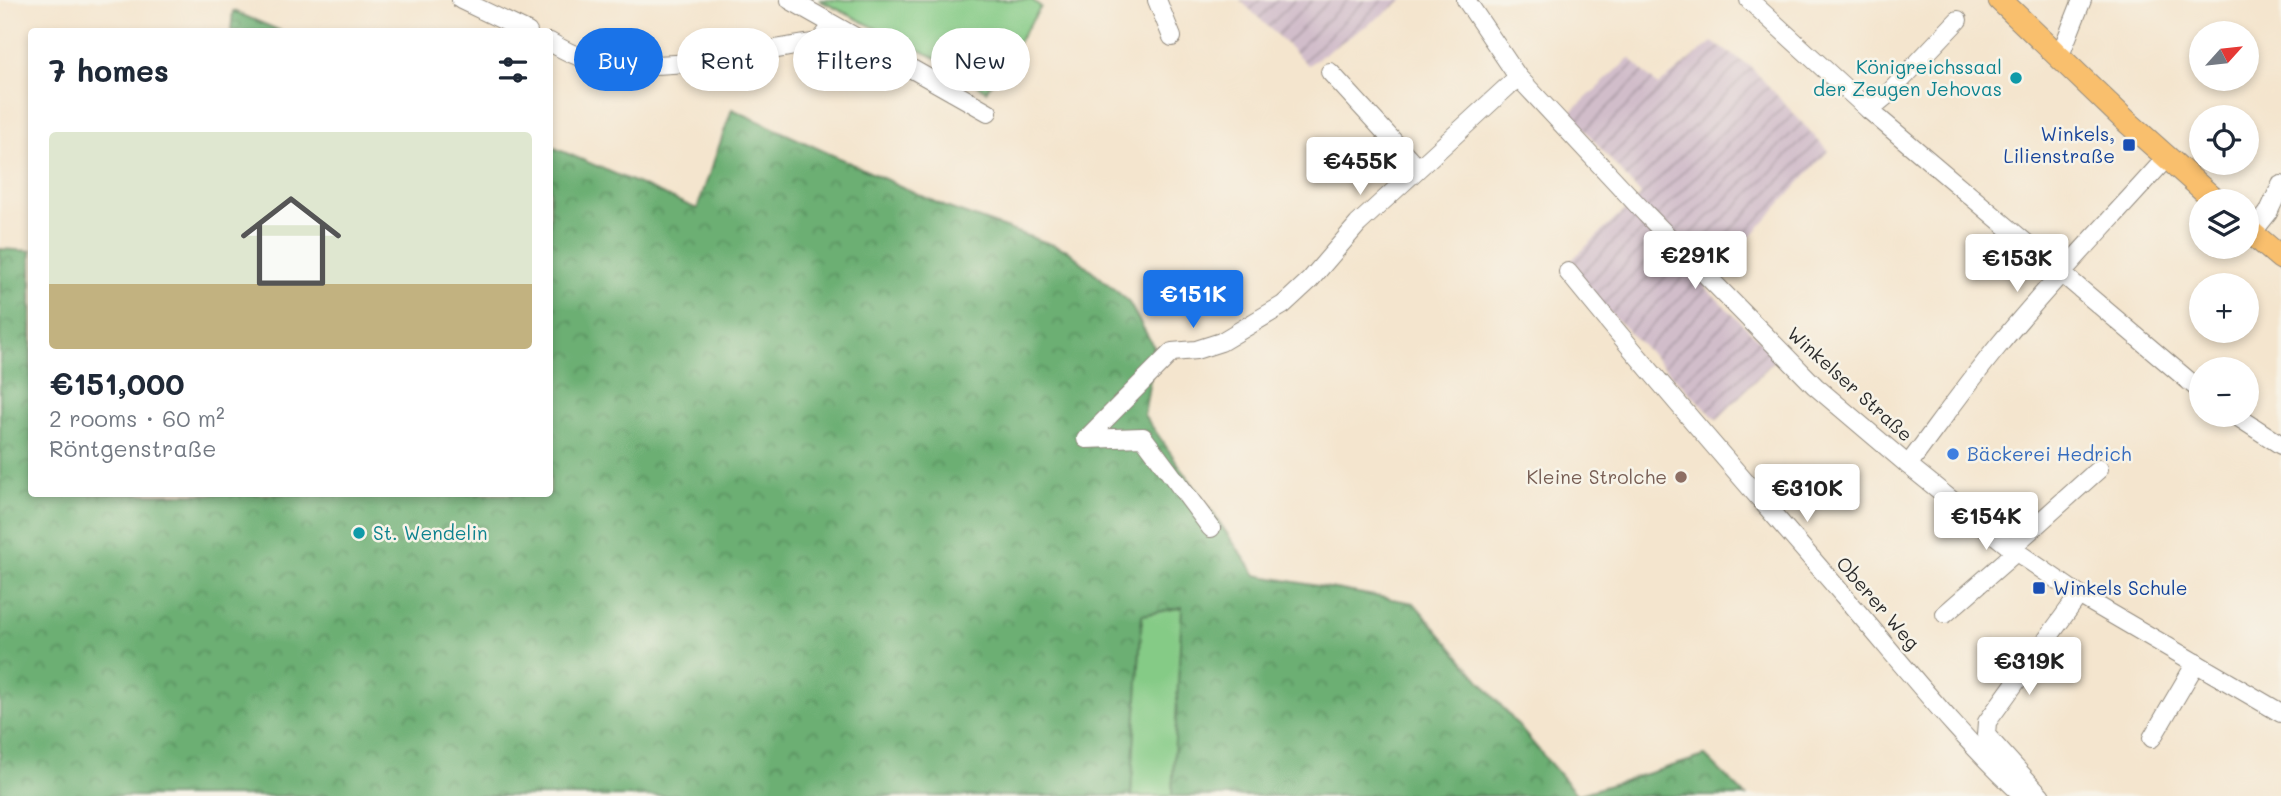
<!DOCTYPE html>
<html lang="en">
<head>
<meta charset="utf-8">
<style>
  body { margin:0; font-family:Mali,sans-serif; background:#f2f2f3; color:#1f2937; height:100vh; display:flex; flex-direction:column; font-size:26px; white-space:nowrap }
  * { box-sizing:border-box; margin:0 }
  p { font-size:23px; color:#747a83 }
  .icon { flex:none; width:38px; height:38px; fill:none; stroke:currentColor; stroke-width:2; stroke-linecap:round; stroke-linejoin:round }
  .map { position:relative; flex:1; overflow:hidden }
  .panel { position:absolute; left:28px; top:28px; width:525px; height:469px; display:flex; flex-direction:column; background:#fff; border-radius:7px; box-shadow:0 4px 10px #0003 }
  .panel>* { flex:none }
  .banner { position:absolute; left:574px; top:28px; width:665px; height:63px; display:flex; gap:14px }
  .needle { width:46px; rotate:63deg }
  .controls { position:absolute; left:2189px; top:21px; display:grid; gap:14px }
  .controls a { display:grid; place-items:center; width:70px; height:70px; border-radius:50%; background:#fff; box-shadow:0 4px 10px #0003; font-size:35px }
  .price { position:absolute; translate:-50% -60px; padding:0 16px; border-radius:7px; background:#fff; color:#222; font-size:23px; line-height:46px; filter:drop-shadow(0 2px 4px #0008) }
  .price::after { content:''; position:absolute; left:50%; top:42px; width:21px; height:16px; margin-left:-10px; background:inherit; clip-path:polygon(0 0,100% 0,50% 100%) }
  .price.selected { background:#1a73e8; color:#fff }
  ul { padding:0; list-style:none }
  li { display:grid; align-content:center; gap:14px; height:371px; padding:0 21px }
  li span { display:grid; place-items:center; height:217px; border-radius:7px; color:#555 }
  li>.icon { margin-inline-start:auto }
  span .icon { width:126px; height:126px; fill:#fffc; stroke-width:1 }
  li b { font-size:30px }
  h2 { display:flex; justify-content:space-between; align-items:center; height:84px; padding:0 21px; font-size:30px }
  .tag { padding:0 24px; border-radius:32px; background:#fff; box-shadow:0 4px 10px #0003; font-size:24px; line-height:63px }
  .tag.selected { background:#1a73e8; color:#fff }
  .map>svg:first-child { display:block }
  .industrial { fill:url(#industrial-furrows) }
  .grass { fill:#85cb86; stroke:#587b58; stroke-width:2 }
  .forest { fill:url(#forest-crowns); stroke:#4c6d4f; stroke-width:2 }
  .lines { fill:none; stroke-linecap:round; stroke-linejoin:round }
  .minor-casing { stroke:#90887c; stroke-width:20 }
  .major-casing { stroke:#90887c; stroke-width:25 }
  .minor { stroke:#fff; stroke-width:18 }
  .major { stroke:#f9bf6d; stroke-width:23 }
  .culture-dot { fill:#0f9aa8; stroke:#f7f3e8; stroke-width:2.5 }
  .transit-dot { fill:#1a4fb4; stroke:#f7f3e8; stroke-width:2.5 }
  .shop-dot { fill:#3f7fe0; stroke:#f7f3e8; stroke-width:2.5 }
  .education-dot { fill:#8d6e63; stroke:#f7f3e8; stroke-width:2.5 }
  .labels { text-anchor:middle; stroke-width:5; stroke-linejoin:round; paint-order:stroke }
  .culture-label { font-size:19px; fill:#0d838f; stroke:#f7f3e8; text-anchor:end }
  .transit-label { font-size:19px; fill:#164399; stroke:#f7f3e8; text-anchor:end }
  .street-label { font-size:19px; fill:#2b2b2b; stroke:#f7f3e8 }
  .shop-label { font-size:19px; fill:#366cbe; stroke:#f7f3e8; text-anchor:start }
  .education-label { font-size:19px; fill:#785e54; stroke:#f7f3e8; text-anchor:end }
</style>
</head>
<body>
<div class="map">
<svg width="2281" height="796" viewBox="0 0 2281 796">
  <defs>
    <pattern id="industrial-furrows" width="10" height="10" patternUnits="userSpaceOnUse" patternTransform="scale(1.75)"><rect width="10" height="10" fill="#d1bdca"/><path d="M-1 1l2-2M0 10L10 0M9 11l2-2" fill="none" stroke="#aa9aa4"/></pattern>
    <pattern id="forest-crowns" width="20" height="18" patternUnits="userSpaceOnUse" patternTransform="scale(1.75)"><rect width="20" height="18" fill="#6caf73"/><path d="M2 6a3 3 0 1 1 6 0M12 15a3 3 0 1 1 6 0" fill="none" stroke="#598f5f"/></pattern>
  </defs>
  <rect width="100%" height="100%" fill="#f7f3e8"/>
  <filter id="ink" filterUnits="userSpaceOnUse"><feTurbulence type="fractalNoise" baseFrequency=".0143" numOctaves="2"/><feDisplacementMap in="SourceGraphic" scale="14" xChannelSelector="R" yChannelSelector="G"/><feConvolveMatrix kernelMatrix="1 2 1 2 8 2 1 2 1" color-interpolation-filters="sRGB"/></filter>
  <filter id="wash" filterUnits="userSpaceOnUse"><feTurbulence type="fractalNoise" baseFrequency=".00686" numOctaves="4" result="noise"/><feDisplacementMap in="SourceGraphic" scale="28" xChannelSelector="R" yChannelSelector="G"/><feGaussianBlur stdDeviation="1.57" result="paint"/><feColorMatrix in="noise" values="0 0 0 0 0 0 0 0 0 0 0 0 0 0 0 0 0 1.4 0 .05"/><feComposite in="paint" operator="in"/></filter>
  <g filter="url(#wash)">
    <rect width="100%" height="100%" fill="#f4e5ce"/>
    <g class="industrial">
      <polygon points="1240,0 1404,0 1308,65"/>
      <polygon points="1712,42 1751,67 1828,151 1705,287 1777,358 1717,420 1564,267 1641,195 1570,113 1630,58 1658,86"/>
    </g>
    <g class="grass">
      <polygon points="819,0 1032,0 1041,7 986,91 938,59"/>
      <polygon points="1183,607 1172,796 1131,796 1142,615"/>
    </g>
    <g class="forest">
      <polygon points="233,11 281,31 231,31"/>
      <polygon points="732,109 946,207 1067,250 1128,301 1155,349 1144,415 1256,575 1414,603 1577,795 1705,756 1746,796 1172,796 1182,607 1142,615 1131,796 0,796 0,249 31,251 32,494 550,494 550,146 697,209"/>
    </g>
  </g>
  <g filter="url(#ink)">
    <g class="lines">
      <g class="minor-casing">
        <g id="minor">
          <polyline points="461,0 528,32"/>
          <polyline points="790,0 988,112"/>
          <polyline points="1157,0 1172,37"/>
          <polyline points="1466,0 1518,77 1646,214 1815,386 1908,465 2011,548 2079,595 2281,713"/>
          <polyline points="1749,0 1869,110 2202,392"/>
          <path d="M550 42C560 48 572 55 584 58 658 77 744 53 819 42L833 25"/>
          <polyline points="2059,58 2082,0"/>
          <polyline points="1330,72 1418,168"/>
          <polyline points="1869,110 1887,95 1958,20"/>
          <polyline points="2252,233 2268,213 2281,185"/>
          <path d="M1568 272C1657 382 1751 488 1843 595 1902 663 1958 736 2024 796"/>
          <polyline points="2235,415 2281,445"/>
          <path d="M1908 465C1938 425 1967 384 1999 345 2052 280 2111 220 2167 157"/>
          <polyline points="1211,528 1143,437 1086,439 1172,352 1196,350 1221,342 1283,305 1310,280 1358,224 1518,77"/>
          <polyline points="2011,548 2099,469"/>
          <polyline points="1945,614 2017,551"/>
          <polyline points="2152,738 2196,663"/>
          <polyline points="2041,796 1986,735 1987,722 2079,595"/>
        </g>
      </g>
      <g class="major-casing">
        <g id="major">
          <polyline points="2000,0 2124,119 2216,201"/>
          <polyline points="2247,229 2281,258"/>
        </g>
      </g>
      <use href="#minor" class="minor"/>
      <use href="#major" class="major"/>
    </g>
  </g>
  <g class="culture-dot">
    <circle cx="2016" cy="78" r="7"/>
    <circle cx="359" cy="533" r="7"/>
  </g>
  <g class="transit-dot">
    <rect x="2122" y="138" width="14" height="14" rx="3.5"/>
    <rect x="2032" y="581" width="14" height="14" rx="3.5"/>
  </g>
  <circle class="shop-dot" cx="1953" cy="454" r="7"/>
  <circle class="education-dot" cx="1681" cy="477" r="7"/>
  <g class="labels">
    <g class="culture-label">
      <text x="2002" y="74">Königreichssaal<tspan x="2002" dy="22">der Zeugen Jehovas</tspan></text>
      <text x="373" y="540" text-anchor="start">St. Wendelin</text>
    </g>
    <g class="transit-label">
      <text x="2115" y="141">Winkels,<tspan x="2115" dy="22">Lilienstraße</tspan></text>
      <text x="2053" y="595" text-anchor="start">Winkels Schule</text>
    </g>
    <g class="street-label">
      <text transform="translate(1850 384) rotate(42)" y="7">Winkelser Straße</text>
      <text transform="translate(1878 603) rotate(49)" y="7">Oberer Weg</text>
    </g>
    <g class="shop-label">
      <text x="1967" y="461">Bäckerei Hedrich</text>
    </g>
    <g class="education-label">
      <text x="1667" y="484">Kleine Strolche</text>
    </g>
  </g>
</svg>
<div class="controls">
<a><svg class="needle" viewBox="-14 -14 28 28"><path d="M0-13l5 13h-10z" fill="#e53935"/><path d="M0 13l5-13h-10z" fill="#747a83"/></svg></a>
<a><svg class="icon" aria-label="locate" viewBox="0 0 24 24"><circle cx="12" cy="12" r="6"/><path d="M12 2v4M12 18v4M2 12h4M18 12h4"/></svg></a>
<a><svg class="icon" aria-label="layers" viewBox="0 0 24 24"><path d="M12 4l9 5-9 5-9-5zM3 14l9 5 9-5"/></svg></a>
<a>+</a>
<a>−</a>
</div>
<b class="price" style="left:1360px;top:197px">€455K</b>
<b class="price" style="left:1695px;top:291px">€291K</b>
<b class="price" style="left:2017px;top:294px">€153K</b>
<b class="price selected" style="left:1193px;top:330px">€151K</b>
<b class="price" style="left:1807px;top:524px">€310K</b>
<b class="price" style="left:1986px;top:552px">€154K</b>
<b class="price" style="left:2029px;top:697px">€319K</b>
<div class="banner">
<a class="tag selected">Buy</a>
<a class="tag">Rent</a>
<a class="tag">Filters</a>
<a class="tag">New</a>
</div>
<section class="panel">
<h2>7 homes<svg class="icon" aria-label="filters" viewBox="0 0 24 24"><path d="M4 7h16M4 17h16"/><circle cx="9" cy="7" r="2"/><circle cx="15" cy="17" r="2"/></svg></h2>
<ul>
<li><span style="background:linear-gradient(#dfe7d0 70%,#c2b280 0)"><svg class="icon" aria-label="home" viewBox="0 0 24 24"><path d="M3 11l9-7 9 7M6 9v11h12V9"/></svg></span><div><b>€151,000</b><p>2 rooms · 60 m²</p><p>Röntgenstraße</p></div></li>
</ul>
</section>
</div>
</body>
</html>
